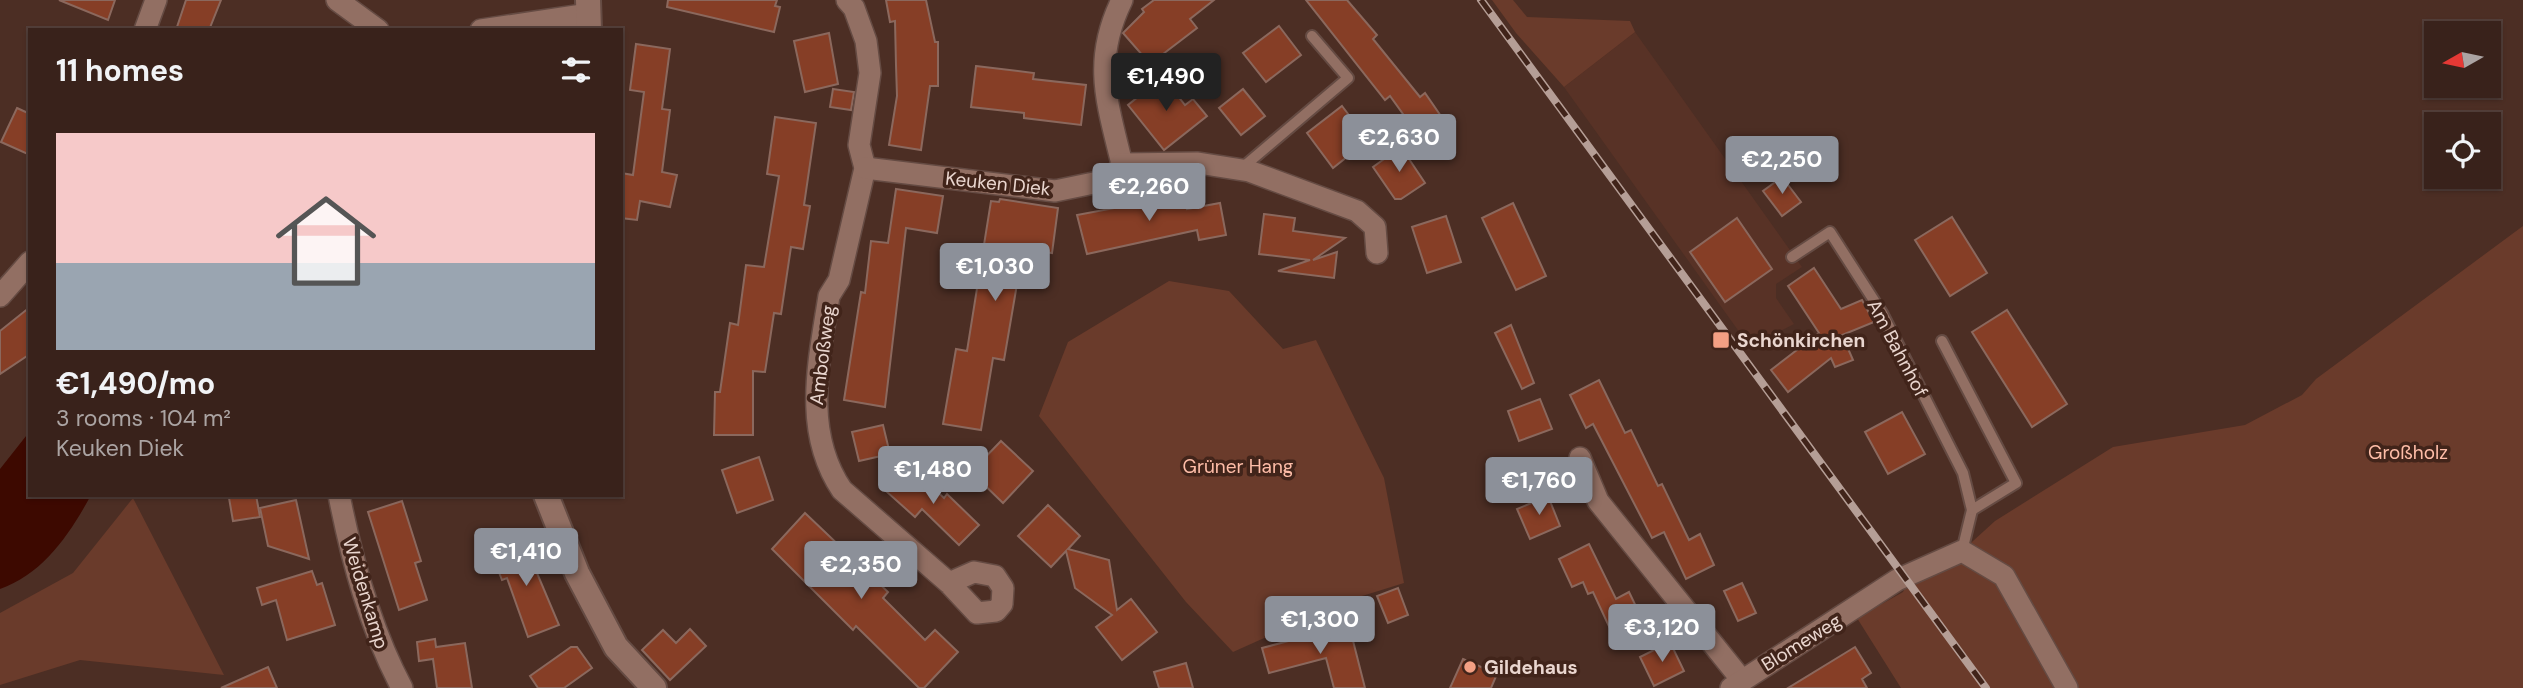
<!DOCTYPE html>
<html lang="en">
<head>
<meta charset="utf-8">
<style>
  body { margin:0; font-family:"DM Sans",sans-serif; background:#402a24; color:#f1f3f6; height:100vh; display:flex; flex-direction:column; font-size:26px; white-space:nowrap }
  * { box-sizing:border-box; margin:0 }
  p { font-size:23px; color:#aba4a3 }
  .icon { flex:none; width:38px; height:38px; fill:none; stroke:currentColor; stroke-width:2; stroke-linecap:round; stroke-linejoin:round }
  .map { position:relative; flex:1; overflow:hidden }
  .details { position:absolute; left:28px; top:28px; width:595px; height:469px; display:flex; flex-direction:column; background:#39221b; border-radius:0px; box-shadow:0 2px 5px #0004,0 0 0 2px #533f3a }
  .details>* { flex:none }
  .needle { width:46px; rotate:261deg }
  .controls { position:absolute; left:2424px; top:21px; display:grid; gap:14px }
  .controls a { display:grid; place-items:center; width:77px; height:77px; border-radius:0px; background:#39221b; box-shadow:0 2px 5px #0004,0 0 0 2px #533f3a; font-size:35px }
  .price { position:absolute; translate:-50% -60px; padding:0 16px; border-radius:7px; background:#8c9099; color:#fff; font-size:23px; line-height:46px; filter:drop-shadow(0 2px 4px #0008) }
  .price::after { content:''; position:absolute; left:50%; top:42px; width:21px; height:16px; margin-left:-10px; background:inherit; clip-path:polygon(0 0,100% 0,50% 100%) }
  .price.on { background:#222; color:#fff }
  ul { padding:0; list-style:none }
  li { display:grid; align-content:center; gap:14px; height:371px; padding:0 28px }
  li+li { border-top:2px solid #533f3a }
  li span { display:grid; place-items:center; height:217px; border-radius:0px; color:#555 }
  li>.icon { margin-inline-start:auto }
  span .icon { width:126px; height:126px; fill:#fffc; stroke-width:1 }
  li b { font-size:30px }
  h2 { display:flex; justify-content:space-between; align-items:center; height:84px; padding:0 28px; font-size:30px }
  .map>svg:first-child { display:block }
  .built { fill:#583226 }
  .green { fill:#6a3b2b }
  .water { fill:#3d0900 }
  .building { fill:#863e26; stroke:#8b685d; stroke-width:2 }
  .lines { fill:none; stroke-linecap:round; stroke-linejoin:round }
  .service-casing { stroke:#654b43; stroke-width:14 }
  .minor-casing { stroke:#654b43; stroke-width:24 }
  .tertiary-casing { stroke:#654b43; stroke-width:28 }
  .service { stroke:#926f63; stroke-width:10 }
  .minor { stroke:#926f63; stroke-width:21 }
  .tertiary { stroke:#926f63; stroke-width:24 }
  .rail-casing { stroke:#b59e96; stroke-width:8 }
  .rail { stroke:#41241a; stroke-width:5; stroke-dasharray:16; stroke-linecap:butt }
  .poi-dot { fill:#f39f83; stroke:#41241a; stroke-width:2.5 }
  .labels { text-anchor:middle; stroke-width:7; stroke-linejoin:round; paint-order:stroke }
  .street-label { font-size:19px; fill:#ead6cf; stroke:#41241a }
  .poi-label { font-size:19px; font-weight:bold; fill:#ead6cf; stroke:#41241a; text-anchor:start }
  .park-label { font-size:19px; fill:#febda8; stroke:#41241a }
</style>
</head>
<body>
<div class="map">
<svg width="2523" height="688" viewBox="0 0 2523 688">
  <rect width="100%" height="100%" fill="#4c2e24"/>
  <polygon class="built" points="1635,32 1802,267 1776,284 1776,298 1794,324 1750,347 1564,87"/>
  <g class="green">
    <polygon points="1492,0 1513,0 1527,17 1630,21 1635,32 1564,87 1516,33"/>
    <polygon points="2523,226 2523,688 1901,688 1857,618 1903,592 1915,570 1962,551 1995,521 2113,447 2245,425 2302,395 2316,379"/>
    <polygon points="1169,281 1229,291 1283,349 1316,340 1384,478 1404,583 1346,601 1233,652 1186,602 1039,416 1068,342"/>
    <polygon points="133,498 224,675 80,660 0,685 0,613 73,573"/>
  </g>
  <path class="water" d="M30 431V495H91C70 534 43 574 0 589V469Z"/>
  <g class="building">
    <polygon points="59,0 115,0 108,20"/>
    <polygon points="186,0 221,0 209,30 176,30"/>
    <polygon points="668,0 777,0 775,6 780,7 774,32 667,7"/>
    <polygon points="886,0 926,0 935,42 938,42 938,86 930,86 921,150 889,145 897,96 896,65 895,21 890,22"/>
    <polygon points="1154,0 1214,0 1190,19 1197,28 1150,64 1123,33 1144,12 1142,9"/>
    <polygon points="1306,0 1347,0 1377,35 1373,39 1420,97 1425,93 1445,122 1421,139 1390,96 1385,100"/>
    <polygon points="1279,26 1301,55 1266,82 1243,53"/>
    <polygon points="829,33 838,84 805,92 794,41"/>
    <polygon points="636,44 670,49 662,109 670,110 662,172 677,175 670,207 640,201 637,220 621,218 621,173 633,175 644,92 630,90"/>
    <polygon points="976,66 1034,73 1033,79 1086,85 1081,125 1024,118 1024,113 971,107"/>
    <polygon points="1163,77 1185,105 1193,99 1207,116 1164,150 1128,105"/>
    <polygon points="833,89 854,92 851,110 830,107"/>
    <polygon points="1243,89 1265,116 1241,135 1219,108"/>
    <polygon points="1342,106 1368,140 1333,168 1307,133"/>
    <polygon points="17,108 30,114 30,155 1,142"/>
    <polygon points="775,117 816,123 804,205 810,206 803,249 791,247 781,314 774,313 765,372 753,371 753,435 714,435 715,392 720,392 730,323 738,325 746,265 764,267 779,176 767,174"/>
    <polygon points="1401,147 1425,183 1401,199 1395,199 1373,167"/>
    <polygon points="1782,177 1801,202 1782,216 1763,191"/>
    <polygon points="896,189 943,196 937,233 906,228 885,407 844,400 861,292 865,293 871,241 888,243"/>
    <polygon points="1184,195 1187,209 1220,203 1226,235 1199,240 1197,230 1087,254 1077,215"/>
    <polygon points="1000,199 1058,208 1052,253 1023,249 1004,360 993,358 981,430 943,424 956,349 967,351 991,201 999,202"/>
    <polygon points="1513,203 1546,276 1516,290 1482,218"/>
    <polygon points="1264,214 1295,218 1293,231 1345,238 1313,260 1337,252 1334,278 1278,271 1310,260 1259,254"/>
    <polygon points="1446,216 1461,262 1427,273 1412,227"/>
    <polygon points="1952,217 1987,273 1950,296 1915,240"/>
    <polygon points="1737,218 1772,269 1725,302 1690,252"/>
    <polygon points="1814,268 1841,309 1862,300 1874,322 1842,335 1853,360 1835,367 1831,358 1788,392 1771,370 1819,333 1788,286"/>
    <polygon points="30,307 30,354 0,374 0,331"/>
    <polygon points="2007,310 2067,404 2032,427 1972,332"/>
    <polygon points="1511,325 1534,383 1522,389 1495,333"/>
    <polygon points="1599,380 1625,433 1631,430 1658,486 1662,484 1689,540 1700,534 1714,565 1686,579 1664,532 1652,538 1593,424 1586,428 1570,395"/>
    <polygon points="1540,399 1552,429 1519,441 1508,411"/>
    <polygon points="1902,412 1925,454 1888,474 1865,432"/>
    <polygon points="883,425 890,454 859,461 852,432"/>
    <polygon points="1001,441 1033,471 1003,503 971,472"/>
    <polygon points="759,457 773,500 737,513 722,470"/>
    <polygon points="910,467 944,498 947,494 979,525 959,545 922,509 915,517 887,492"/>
    <polygon points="256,495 260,517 233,521 229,498"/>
    <polygon points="1548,496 1560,526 1530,539 1517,509"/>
    <polygon points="296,500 309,559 268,546 260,508"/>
    <polygon points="402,501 421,561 415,563 427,600 399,610 368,512"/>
    <polygon points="1048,505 1080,536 1068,549 1109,560 1117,610 1131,599 1157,632 1122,660 1096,627 1112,615 1075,588 1066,551 1051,567 1018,536"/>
    <polygon points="805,513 888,592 883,598 925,640 935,630 958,652 924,688 919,688 856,626 853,630 772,549"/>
    <polygon points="523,540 559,625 528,637 507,578 502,580 491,552"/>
    <polygon points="1589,544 1616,599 1629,592 1643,621 1613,635 1593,592 1588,594 1583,582 1572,587 1559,559"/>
    <polygon points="312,571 317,585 322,583 335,625 287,640 276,600 262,605 257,588"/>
    <polygon points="1742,583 1756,613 1738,621 1724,591"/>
    <polygon points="1398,588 1408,615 1388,623 1377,596"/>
    <polygon points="1349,625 1365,688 1334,688 1326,658 1269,673 1262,648"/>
    <polygon points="690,629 706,646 670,680 642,650 663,630 676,643"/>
    <polygon points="435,639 436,647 465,643 472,688 437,688 433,659 419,661 417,642"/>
    <polygon points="1670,642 1684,671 1654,686 1640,657"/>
    <polygon points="571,647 577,647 592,668 564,688 538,688 530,676"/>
    <polygon points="1855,647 1871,673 1862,679 1867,688 1788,688"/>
    <polygon points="1463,659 1497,674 1491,688 1450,688"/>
    <polygon points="1186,663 1193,688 1159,688 1154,672"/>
    <polygon points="268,667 277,688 221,688"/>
  </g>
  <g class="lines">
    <g class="service-casing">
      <g id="service">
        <polyline points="1242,168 1348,78 1312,36"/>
        <polyline points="1792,257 1830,232 1882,313 1963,473 1972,510 1962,551"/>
        <polyline points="1942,341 2016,483 1972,510"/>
      </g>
    </g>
    <g class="minor-casing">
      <g id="minor">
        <polyline points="337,0 378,30"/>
        <path d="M847 0 854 8 866 41 870 73 859 145 865 168 839 280 829 296C819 361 802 431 842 490L949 583 977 613 996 611 1002 604 1003 588 995 576 974 572 949 583"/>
        <path d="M1122 0C1092 61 1107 102 1122 164"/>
        <polyline points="145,30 156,0"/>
        <polyline points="481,30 589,14"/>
        <polyline points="865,168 1055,191 1113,179 1122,164 1198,163 1249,171 1357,211 1375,227 1377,253"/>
        <polyline points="0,296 30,262"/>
        <polyline points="1580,458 1598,501 1741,679"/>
        <path d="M339 495C352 561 370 628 402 688"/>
        <polyline points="1731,688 1897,580 1962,551 2004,576 2067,688"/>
      </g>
    </g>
    <g class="tertiary-casing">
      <g id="tertiary">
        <polyline points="588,0 589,30"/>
        <polyline points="546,495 577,573 616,647 654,688"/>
      </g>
    </g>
    <use href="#service" class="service"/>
    <use href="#minor" class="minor"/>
    <use href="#tertiary" class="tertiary"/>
    <g class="rail-casing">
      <polyline id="rail" points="1481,0 1986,688"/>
    </g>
    <use href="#rail" class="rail"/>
  </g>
  <g class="poi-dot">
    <rect x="1712" y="331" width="18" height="18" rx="3.5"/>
    <circle cx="1470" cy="667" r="7"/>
  </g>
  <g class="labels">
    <g class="street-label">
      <text transform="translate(998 183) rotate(6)" y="7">Keuken Diek</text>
      <text transform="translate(1898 348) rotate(62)" y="7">Am Bahnhof</text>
      <text transform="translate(822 355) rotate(-83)" y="7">Amboßweg</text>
      <text transform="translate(366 593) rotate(73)" y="7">Weidenkamp</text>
      <text transform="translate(1801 642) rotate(-32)" y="7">Blomeweg</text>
    </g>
    <g class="poi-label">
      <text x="1737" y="347">Schönkirchen</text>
      <text x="1484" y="674">Gildehaus</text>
    </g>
    <g class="park-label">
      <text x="2408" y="459">Großholz</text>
      <text x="1238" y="473">Grüner Hang</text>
    </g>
  </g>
</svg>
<div class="controls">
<a><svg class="needle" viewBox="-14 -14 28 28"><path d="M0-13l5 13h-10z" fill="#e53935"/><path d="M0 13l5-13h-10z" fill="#aba4a3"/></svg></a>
<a><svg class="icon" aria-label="locate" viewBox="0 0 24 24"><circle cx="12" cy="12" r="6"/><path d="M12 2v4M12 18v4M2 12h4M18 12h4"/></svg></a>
</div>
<b class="price on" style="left:1166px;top:113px">€1,490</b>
<b class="price" style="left:1399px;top:174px">€2,630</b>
<b class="price" style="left:1782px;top:196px">€2,250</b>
<b class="price" style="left:1149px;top:223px">€2,260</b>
<b class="price" style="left:995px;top:303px">€1,030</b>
<b class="price" style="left:933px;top:506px">€1,480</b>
<b class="price" style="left:1539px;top:517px">€1,760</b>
<b class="price" style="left:526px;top:588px">€1,410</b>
<b class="price" style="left:861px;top:601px">€2,350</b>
<b class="price" style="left:1320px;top:656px">€1,300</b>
<b class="price" style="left:1662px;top:664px">€3,120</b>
<section class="details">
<h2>11 homes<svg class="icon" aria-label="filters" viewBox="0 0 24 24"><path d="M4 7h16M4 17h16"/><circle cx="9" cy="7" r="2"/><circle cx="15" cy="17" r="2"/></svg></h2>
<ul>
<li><span style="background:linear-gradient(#f6c9c9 60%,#9aa5b1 0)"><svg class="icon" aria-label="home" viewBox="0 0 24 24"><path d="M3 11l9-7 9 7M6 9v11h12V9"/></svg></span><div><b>€1,490/mo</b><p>3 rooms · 104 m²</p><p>Keuken Diek</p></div></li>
</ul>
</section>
</div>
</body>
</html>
